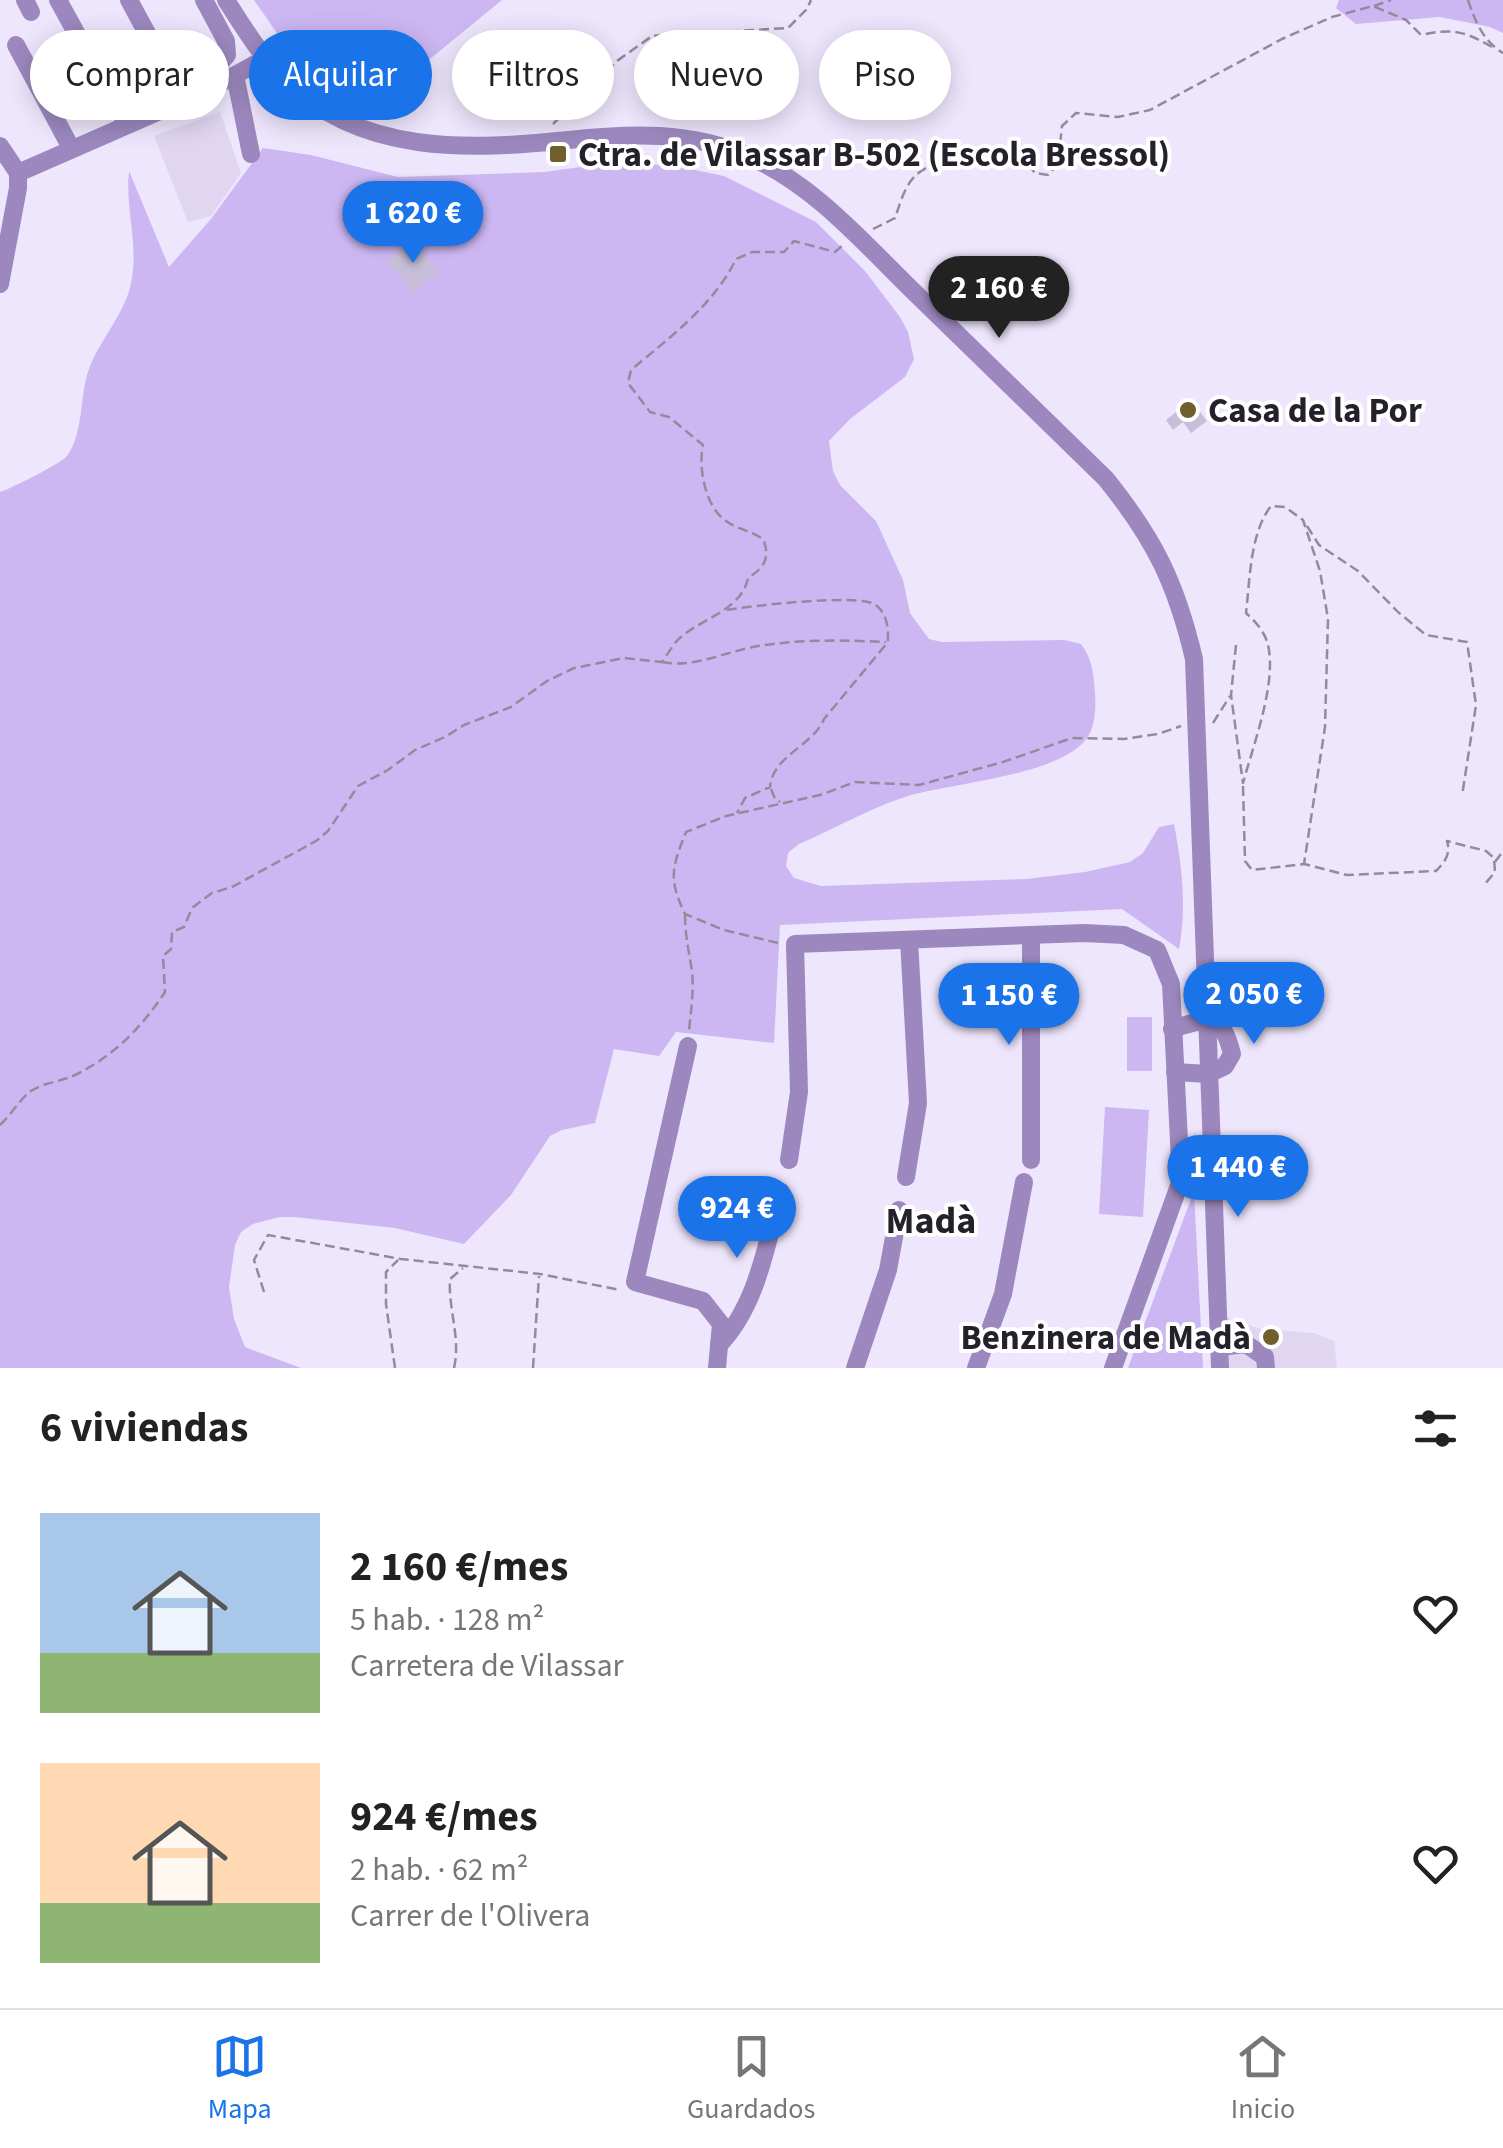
<!DOCTYPE html>
<html lang="es">
<head>
<meta charset="utf-8">
<style>
  body { margin:0; font-family:"Source Sans 3",sans-serif; background:#f6f6f6; color:#222; height:100vh; display:flex; flex-direction:column; font-size:38px; white-space:nowrap }
  * { box-sizing:border-box; margin:0 }
  p { font-size:32px; color:#767676 }
  .icon { flex:none; width:55px; height:55px; fill:none; stroke:currentColor; stroke-width:2; stroke-linecap:round; stroke-linejoin:round }
  .map { position:relative; height:1368px; overflow:hidden }
  .sheet { display:flex; flex-direction:column; background:#fff; flex:1 }
  .sheet>* { flex:none }
  .banner { position:absolute; left:30px; top:30px; width:1000px; height:90px; display:flex; gap:20px }
  .price { position:absolute; translate:-50% -85px; padding:0 22px; border-radius:35px; background:#1a73e8; color:#fff; font-size:32px; line-height:65px; filter:drop-shadow(0 2px 5px #0008) }
  .price::after { content:''; position:absolute; left:50%; top:60px; width:30px; height:22px; margin-left:-15px; background:inherit; clip-path:polygon(0 0,100% 0,50% 100%) }
  .price.current { background:#222; color:#fff }
  ul { padding:0; list-style:none }
  li { display:flex; align-items:center; gap:30px; height:250px; padding:0 40px }
  li span { display:grid; place-items:center; flex:none; width:280px; height:200px; border-radius:0px; color:#555 }
  li>.icon { margin-inline-start:auto }
  span .icon { width:120px; height:120px; fill:#fffc; stroke-width:1 }
  li b { font-size:42px }
  h2 { display:flex; justify-content:space-between; align-items:center; height:120px; padding:0 40px; font-size:42px }
  .chip { padding:0 35px; border-radius:45px; background:#fff; box-shadow:0 5px 25px #0003; font-size:35px; line-height:90px }
  .chip.current { background:#1a73e8; color:#fff }
  .dock { display:flex; justify-content:space-around; align-items:center; height:140px; border-top:2px solid #e0e0e0; background:#fff; font-size:28px; color:#767676 }
  .dock a { display:grid; justify-items:center; gap:5px }
  .dock .current { color:#1a73e8 }
  .map>svg:first-child { display:block }
  .built { fill:#e0d6f2 }
  .green { fill:#ccb7f3 }
  .building { fill:#c7bed9 }
  .lines { fill:none; stroke-linecap:round; stroke-linejoin:round }
  .path { stroke:#918b9c; stroke-width:2.5; stroke-dasharray:10 5; stroke-linecap:butt }
  .minor { stroke:#9c88be; stroke-width:18 }
  .poi-dot { fill:#705e2c; stroke:#fff; stroke-width:4 }
  .labels { text-anchor:middle; stroke-width:8; stroke-linejoin:round; paint-order:stroke }
  .poi-label { font-size:35px; font-weight:bold; fill:#25212b; stroke:#fff; text-anchor:start }
  .neighbourhood-label { font-size:38px; font-weight:bold; fill:#25212b; stroke:#fff }
</style>
</head>
<body>
<div class="map">
<svg width="1503" height="1368" viewBox="0 0 1503 1368">
  <rect width="100%" height="100%" fill="#eee6fd"/>
  <g class="built">
    <polygon points="220,112 241,173 211,216 188,222 154,136"/>
    <polygon points="1217,1310 1232,1321 1262,1329 1314,1333 1334,1341 1337,1368 1221,1368"/>
  </g>
  <g class="green">
    <polygon points="254,0 502,0 414,72 358,101 286,46"/>
    <polygon points="1339,0 1503,0 1503,33 1490,27 1440,17 1356,24 1336,8"/>
    <path d="M263 148 311 155 398 177 544 172 603 164 671 165 724 176 816 222 865 271 900 317 908 332 914 359 905 377 850 419 829 441 833 471 840 485 876 521 903 580 910 613 929 639 942 642 1064 640 1081 644C1093 660 1094 676 1095 695 1096 707 1095 723 1090 733 1069 776 948 783 905 797 868 809 834 829 799 844L788 853 786 866 794 878 821 886 1026 879 1085 872 1130 862 1143 853 1159 827 1174 824C1182 866 1187 906 1179 949L1122 909 780 925 774 1043 676 1032 659 1056 614 1049 595 1123 562 1130 550 1136 511 1195 464 1244 395 1228 294 1217H280L253 1224 241 1232 235 1245 229 1287 234 1319 245 1347 301 1368H0V492C12 488 60 464 67 456 83 435 80 399 87 375 97 341 127 314 132 278 138 242 125 207 129 171L169 267 211 219Z"/>
    <rect x="1127" y="1017" width="25" height="54"/>
    <polygon points="1105,1107 1149,1110 1143,1217 1099,1214"/>
    <polygon points="1194,1191 1203,1368 1128,1368"/>
  </g>
  <g class="building">
    <polygon points="413,240 440,273 425,282 415,294 386,261"/>
    <polygon points="1191,400 1207,421 1191,433 1183,422 1173,430 1166,420"/>
  </g>
  <g class="lines">
    <g class="path">
      <path d="M1468 0C1475 21 1483 41 1503 53"/>
      <polyline points="1374,6 1391,0"/>
      <polyline points="553,124 617,61 652,36 788,28 807,9 811,0"/>
      <path d="M873 229 895 218C900 204 904 187 915 176 934 158 987 144 1012 152 1022 154 1028 165 1035 173L1048 175 1058 164 1062 126 1076 113 1118 117 1150 110 1282 39 1332 17 1373 6 1406 20 1421 35C1453 28 1464 31 1492 47"/>
      <polyline points="1307,526 1319,545 1358,571 1398,612 1426,635 1467,642 1476,705 1462,796"/>
      <path d="M727 610C750 606 861 593 876 605 888 615 888 628 888 642L824 719C813 746 773 755 770 787L745 798 737 813"/>
      <path d="M1236 645 1231 695 1243 783C1253 746 1277 683 1268 645 1265 632 1255 621 1246 613 1250 579 1250 533 1271 506L1285 507 1303 520 1320 571 1328 619 1325 727 1304 864"/>
      <path d="M662 662C694 668 722 653 753 647 796 639 843 640 886 642"/>
      <polyline points="1213,723 1230,696"/>
      <path d="M1243 786 1245 861 1252 870 1304 864 1347 875 1436 871C1445 862 1451 854 1447 841L1486 851 1494 858 1495 872 1485 884"/>
      <polyline points="771,789 775,799 780,802"/>
      <polyline points="1495,862 1503,851"/>
      <path d="M685 915C685 933 688 947 691 965 695 986 691 1009 689 1031"/>
      <path d="M778 943 724 930 685 914C668 879 672 867 686 832L726 816 820 795 855 782 919 785 1003 762 1072 738 1124 739 1158 734 1181 726"/>
      <path d="M0 1125C11 1115 19 1100 31 1091 45 1082 60 1082 75 1075 114 1056 141 1028 165 992L163 956 171 949 172 932 184 927 192 908 212 893 232 887 316 841 328 831 358 786 388 770 415 750 445 737 464 725 511 707 547 681 574 668 624 658 662 662C668 654 674 642 682 636 704 618 742 609 748 578 764 568 771 558 763 539 751 531 737 529 726 521 705 507 698 467 703 445L669 417 650 412 628 383 631 370C670 337 714 305 736 259L752 252H784L794 241 835 252 844 244"/>
      <polyline points="264,1292 254,1260 268,1235 401,1259 540,1274 620,1290"/>
      <polyline points="395,1368 386,1304 386,1272 398,1260"/>
      <path d="M454 1368C461 1338 448 1309 450 1279L463 1268"/>
      <polyline points="533,1368 539,1276"/>
    </g>
    <g class="minor">
      <polyline points="25,0 31,12"/>
      <polyline points="58,0 127,125"/>
      <polyline points="129,0 183,100"/>
      <polyline points="204,0 226,41 227,55 210,73 210,89"/>
      <path d="M226 0C243 27 261 56 284 79 361 156 470 150 569 140 630 133 690 131 748 156 813 184 861 240 911 289 976 352 1041 415 1106 479 1155 540 1176 583 1194 659L1220 1368"/>
      <polyline points="16,45 71,148"/>
      <polyline points="235,75 251,154"/>
      <polyline points="0,146 18,173"/>
      <polyline points="18,173 210,89 266,58"/>
      <polyline points="0,284 18,188 18,173"/>
      <polyline points="1031,936 1031,1160"/>
      <path d="M1172 1029C1208 1018 1222 1012 1232 1054L1225 1066 1208 1074 1175 1072"/>
      <polyline points="688,1046 635,1282 703,1301 721,1324 717,1368"/>
      <polyline points="789,1160 799,1092 795,944 1084,933 1124,935 1157,950 1171,984 1181,1180 1113,1368"/>
      <polyline points="906,1177 918,1103 909,940"/>
      <path d="M719 1345C758 1304 766 1244 781 1192"/>
      <polyline points="1219,1347 1246,1344 1265,1357 1266,1368"/>
      <polyline points="855,1368 888,1270 899,1210"/>
      <polyline points="976,1368 1003,1294 1024,1182"/>
    </g>
  </g>
  <g class="poi-dot">
    <rect x="548" y="144" width="20" height="20" rx="5"/>
    <circle cx="1188" cy="410" r="10"/>
    <circle cx="1271" cy="1337" r="10"/>
  </g>
  <g class="labels">
    <g class="poi-label">
      <text x="578" y="166">Ctra. de Vilassar B-502 (Escola Bressol)</text>
      <text x="1208" y="422">Casa de la Por</text>
      <text x="1251" y="1349" text-anchor="end">Benzinera de Madà</text>
    </g>
    <g class="neighbourhood-label">
      <text x="931" y="1233">Madà</text>
    </g>
  </g>
</svg>
<b class="price" style="left:413px;top:266px">1 620 €</b>
<b class="price current" style="left:999px;top:341px">2 160 €</b>
<b class="price" style="left:1254px;top:1047px">2 050 €</b>
<b class="price" style="left:1009px;top:1048px">1 150 €</b>
<b class="price" style="left:1238px;top:1220px">1 440 €</b>
<b class="price" style="left:737px;top:1261px">924 €</b>
<div class="banner">
<a class="chip">Comprar</a>
<a class="chip current">Alquilar</a>
<a class="chip">Filtros</a>
<a class="chip">Nuevo</a>
<a class="chip">Piso</a>
</div>
</div>
<section class="sheet">
<h2>6 viviendas<svg class="icon" aria-label="filters" viewBox="0 0 24 24"><path d="M4 7h16M4 17h16"/><circle cx="9" cy="7" r="2"/><circle cx="15" cy="17" r="2"/></svg></h2>
<ul>
<li><span style="background:linear-gradient(#a9c7e8 70%,#8fb573 0)"><svg class="icon" aria-label="home" viewBox="0 0 24 24"><path d="M3 11l9-7 9 7M6 9v11h12V9"/></svg></span><div><b>2 160 €/mes</b><p>5 hab. · 128 m²</p><p>Carretera de Vilassar</p></div><svg class="icon" aria-label="heart" viewBox="0 0 24 24"><path d="M12 20l-8-8c-3-5 5-10 8-4 3-6 11-1 8 4z"/></svg></li>
<li><span style="background:linear-gradient(#ffd9b3 70%,#8fb573 0)"><svg class="icon" aria-label="home" viewBox="0 0 24 24"><path d="M3 11l9-7 9 7M6 9v11h12V9"/></svg></span><div><b>924 €/mes</b><p>2 hab. · 62 m²</p><p>Carrer de l'Olivera</p></div><svg class="icon" aria-label="heart" viewBox="0 0 24 24"><path d="M12 20l-8-8c-3-5 5-10 8-4 3-6 11-1 8 4z"/></svg></li>
</ul>
</section>
<nav class="dock">
<a class="current"><svg class="icon" aria-label="map" viewBox="0 0 24 24"><path d="M3 6l6-2 6 2 6-2v14l-6 2-6-2-6 2zM9 4v14M15 6v14"/></svg>Mapa</a>
<a><svg class="icon" aria-label="saved" viewBox="0 0 24 24"><path d="M7 4h10v16l-5-4-5 4z"/></svg>Guardados</a>
<a><svg class="icon" aria-label="home" viewBox="0 0 24 24"><path d="M3 11l9-7 9 7M6 9v11h12V9"/></svg>Inicio</a>
</nav>
</body>
</html>
